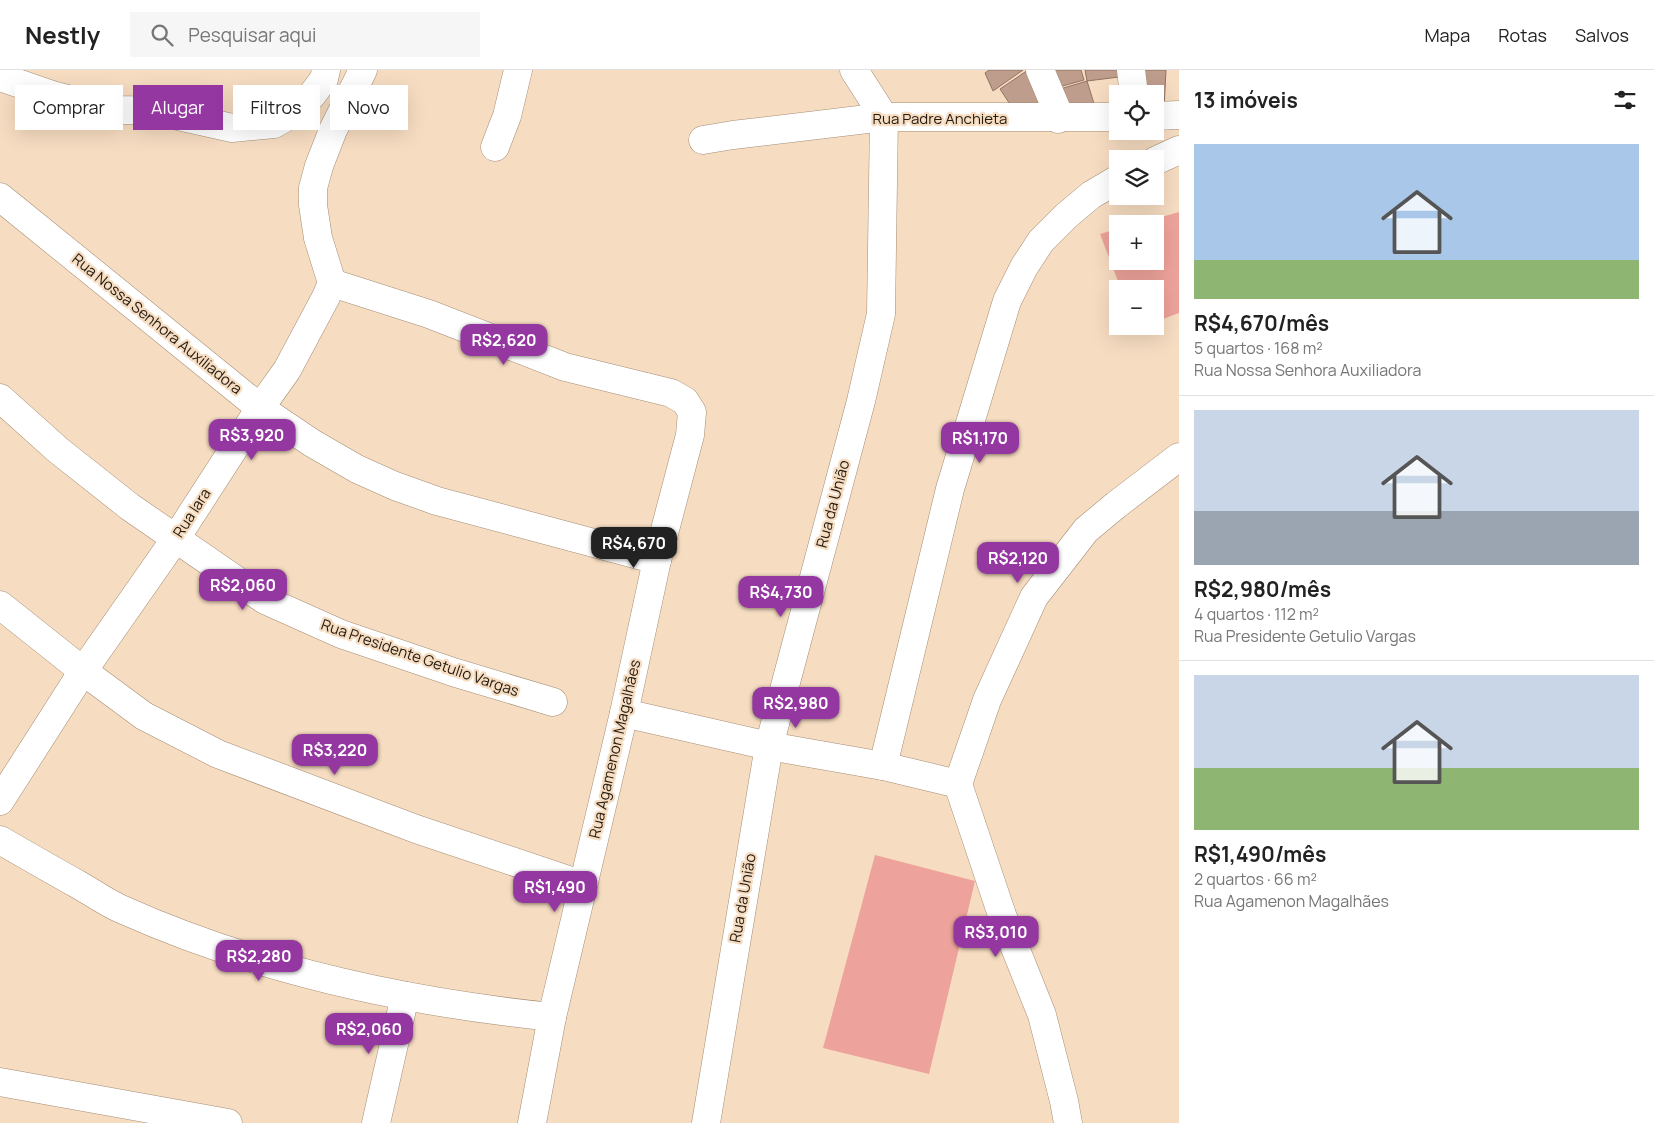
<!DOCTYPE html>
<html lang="pt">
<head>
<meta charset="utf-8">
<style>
  body { margin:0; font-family:Manrope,sans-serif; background:#f6f6f6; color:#222; height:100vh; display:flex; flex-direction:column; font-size:19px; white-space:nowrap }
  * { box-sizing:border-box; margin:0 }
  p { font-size:16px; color:#767676 }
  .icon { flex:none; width:28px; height:28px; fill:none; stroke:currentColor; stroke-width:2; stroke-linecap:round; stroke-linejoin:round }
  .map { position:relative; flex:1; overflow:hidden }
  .drawer { display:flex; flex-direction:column; background:#fff; width:475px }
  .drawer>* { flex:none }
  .top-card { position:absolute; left:15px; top:15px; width:475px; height:45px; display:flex; gap:10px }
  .buttons { position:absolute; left:1109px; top:15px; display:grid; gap:10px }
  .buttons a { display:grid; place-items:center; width:55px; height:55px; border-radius:0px; background:#fff; box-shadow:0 5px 20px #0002; font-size:25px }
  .price { position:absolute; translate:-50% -42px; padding:0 11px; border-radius:10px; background:#9537a1; color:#fff; font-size:16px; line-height:32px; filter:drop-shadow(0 1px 2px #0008) }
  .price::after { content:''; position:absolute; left:50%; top:30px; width:15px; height:11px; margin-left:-8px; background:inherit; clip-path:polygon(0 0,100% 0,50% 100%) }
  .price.selected { background:#222; color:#fff }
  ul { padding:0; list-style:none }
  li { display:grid; align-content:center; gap:10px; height:265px; padding:0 15px }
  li+li { border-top:1px solid #e0e0e0 }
  li span { display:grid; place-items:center; height:155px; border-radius:0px; color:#555 }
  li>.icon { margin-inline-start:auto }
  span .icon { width:90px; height:90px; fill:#fffc; stroke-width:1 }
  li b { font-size:21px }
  h2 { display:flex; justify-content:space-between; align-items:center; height:60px; padding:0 15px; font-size:21px }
  .pill { padding:0 18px; border-radius:0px; background:#fff; box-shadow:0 5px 20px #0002; font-size:18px; line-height:45px }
  .pill.selected { background:#9537a1; color:#fff }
  header { display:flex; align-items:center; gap:30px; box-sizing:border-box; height:70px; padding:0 25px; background:#fff; border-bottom:1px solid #e0e0e0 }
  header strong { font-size:24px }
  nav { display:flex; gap:28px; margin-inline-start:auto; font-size:18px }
  .search { width:350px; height:45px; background:#f6f6f6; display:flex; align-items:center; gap:12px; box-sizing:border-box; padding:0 18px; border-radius:0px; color:#767676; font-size:19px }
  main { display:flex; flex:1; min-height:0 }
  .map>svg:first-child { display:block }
  .pitch { fill:#eda39b }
  .building { fill:#bf9d8d; stroke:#927262 }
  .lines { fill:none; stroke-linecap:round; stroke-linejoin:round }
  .minor-casing { stroke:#a58d74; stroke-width:29 }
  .minor { stroke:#fff; stroke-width:28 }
  .labels { text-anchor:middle; stroke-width:4.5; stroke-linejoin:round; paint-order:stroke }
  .street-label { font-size:15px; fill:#231a10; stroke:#f6dcc1 }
</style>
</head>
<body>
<header>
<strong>Nestly</strong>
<div class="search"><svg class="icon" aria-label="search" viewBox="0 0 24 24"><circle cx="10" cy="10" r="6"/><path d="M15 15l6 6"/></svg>Pesquisar aqui</div>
<nav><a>Mapa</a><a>Rotas</a><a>Salvos</a></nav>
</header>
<main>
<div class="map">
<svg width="1179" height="1053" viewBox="0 0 1179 1053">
  <rect width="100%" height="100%" fill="#f6dcc1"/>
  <g class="pitch">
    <polygon points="1179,142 1179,243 1155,252 1155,219 1121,219 1100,164 1117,159 1118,191 1155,191 1155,154 1137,154"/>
    <polygon points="875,785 975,811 929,1004 823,978"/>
  </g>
  <g class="building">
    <polygon points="989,0 1023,0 993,21 985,3"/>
    <polygon points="1028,0 1047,31 1019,48 1000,19"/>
    <polygon points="1053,0 1081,0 1084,10 1059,17"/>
    <polygon points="1085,0 1119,0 1119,7 1087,11"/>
    <polygon points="1141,0 1166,0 1164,39 1155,39 1155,24 1140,24"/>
    <polygon points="1087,11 1096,40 1070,47 1060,19"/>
  </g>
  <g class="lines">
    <g class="minor-casing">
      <g id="minor">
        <polyline points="854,0 884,47"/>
        <polyline points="1040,0 1056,38 1058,49"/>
        <polyline points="1131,0 1134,24"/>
        <polyline points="0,7 52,25 88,34 121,40 156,41 232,58 274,54 295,42 312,25 324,9 326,0"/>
        <polyline points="1155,46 1179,45"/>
        <polyline points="703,70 733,65 884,47 1118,47"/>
        <polyline points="495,77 507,46 518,0"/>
        <polyline points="1155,91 1179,80"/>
        <polyline points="0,127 260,338 312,373 357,399 395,416 437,431 657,490"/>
        <polyline points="332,213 429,244 565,297 671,323 685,331 692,342 690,365 657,490 624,643 552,947 532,1053"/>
        <polyline points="0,328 58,380 130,437 265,530 341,564 453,602 553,632"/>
        <polyline points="0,535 83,601 144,646 218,684 416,759 583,815"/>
        <polyline points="624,643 769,676 883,696 958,714"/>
        <polyline points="883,696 950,419 1007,231 1024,197 1041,171 1066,146 1091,125 1118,109"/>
        <polyline points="958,714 987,630 1034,527 1086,460 1116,435 1179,387"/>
        <polyline points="958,714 1002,845 1042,945 1064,1031 1068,1053"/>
        <polyline points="0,731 83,601 176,468 260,338 287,300 326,227 332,213 318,168 313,135 313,118 319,96 333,60 363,0"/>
        <path d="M0 770C26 785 52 800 79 815 93 823 107 833 121 839 257 900 405 932 552 947"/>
        <polyline points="0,1012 228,1053"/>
        <polyline points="376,1053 405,926"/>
        <polyline points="706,1053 769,676 861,331 881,244 884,47"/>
      </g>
    </g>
    <use href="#minor" class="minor"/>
  </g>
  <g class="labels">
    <g class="street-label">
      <text x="940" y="54">Rua Padre Anchieta</text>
      <text transform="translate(157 254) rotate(39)" y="5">Rua Nossa Senhora Auxiliadora</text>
      <text transform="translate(833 434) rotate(-75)" y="5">Rua da União</text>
      <text transform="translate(192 443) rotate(-57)" y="5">Rua Iara</text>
      <text transform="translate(420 588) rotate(19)" y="5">Rua Presidente Getulio Vargas</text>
      <text transform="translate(615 679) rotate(-77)" y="5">Rua Agamenon Magalhães</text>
      <text transform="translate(743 828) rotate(-80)" y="5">Rua da União</text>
    </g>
  </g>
</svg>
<div class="buttons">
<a><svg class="icon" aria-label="locate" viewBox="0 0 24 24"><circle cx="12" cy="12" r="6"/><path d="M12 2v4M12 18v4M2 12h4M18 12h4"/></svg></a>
<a><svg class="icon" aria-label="layers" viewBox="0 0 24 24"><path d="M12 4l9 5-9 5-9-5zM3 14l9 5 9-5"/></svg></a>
<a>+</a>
<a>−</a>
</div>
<b class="price" style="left:504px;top:296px">R$2,620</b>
<b class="price" style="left:252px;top:391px">R$3,920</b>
<b class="price" style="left:980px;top:394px">R$1,170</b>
<b class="price selected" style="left:634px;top:499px">R$4,670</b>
<b class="price" style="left:1018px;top:514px">R$2,120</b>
<b class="price" style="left:243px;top:541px">R$2,060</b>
<b class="price" style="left:781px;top:548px">R$4,730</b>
<b class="price" style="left:796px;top:659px">R$2,980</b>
<b class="price" style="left:335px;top:706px">R$3,220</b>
<b class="price" style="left:555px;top:843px">R$1,490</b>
<b class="price" style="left:996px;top:888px">R$3,010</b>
<b class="price" style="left:259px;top:912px">R$2,280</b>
<b class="price" style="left:369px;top:985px">R$2,060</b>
<div class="top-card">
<a class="pill">Comprar</a>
<a class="pill selected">Alugar</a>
<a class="pill">Filtros</a>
<a class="pill">Novo</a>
</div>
</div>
<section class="drawer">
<h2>13 imóveis<svg class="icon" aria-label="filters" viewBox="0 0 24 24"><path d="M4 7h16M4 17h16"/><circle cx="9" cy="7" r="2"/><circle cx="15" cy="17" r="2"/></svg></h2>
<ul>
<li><span style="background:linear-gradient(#a9c7e8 75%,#8fb573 0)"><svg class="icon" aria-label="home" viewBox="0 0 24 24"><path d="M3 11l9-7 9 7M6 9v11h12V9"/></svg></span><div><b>R$4,670/mês</b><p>5 quartos · 168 m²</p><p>Rua Nossa Senhora Auxiliadora</p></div></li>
<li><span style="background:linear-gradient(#c9d6e8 65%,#9aa5b1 0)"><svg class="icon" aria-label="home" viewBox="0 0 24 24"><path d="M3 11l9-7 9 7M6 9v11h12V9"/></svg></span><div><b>R$2,980/mês</b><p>4 quartos · 112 m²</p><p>Rua Presidente Getulio Vargas</p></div></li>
<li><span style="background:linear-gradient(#c9d6e8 60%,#8fb573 0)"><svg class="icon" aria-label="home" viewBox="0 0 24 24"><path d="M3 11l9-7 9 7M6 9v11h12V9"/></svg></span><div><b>R$1,490/mês</b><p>2 quartos · 66 m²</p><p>Rua Agamenon Magalhães</p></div></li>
</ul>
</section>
</main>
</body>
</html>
